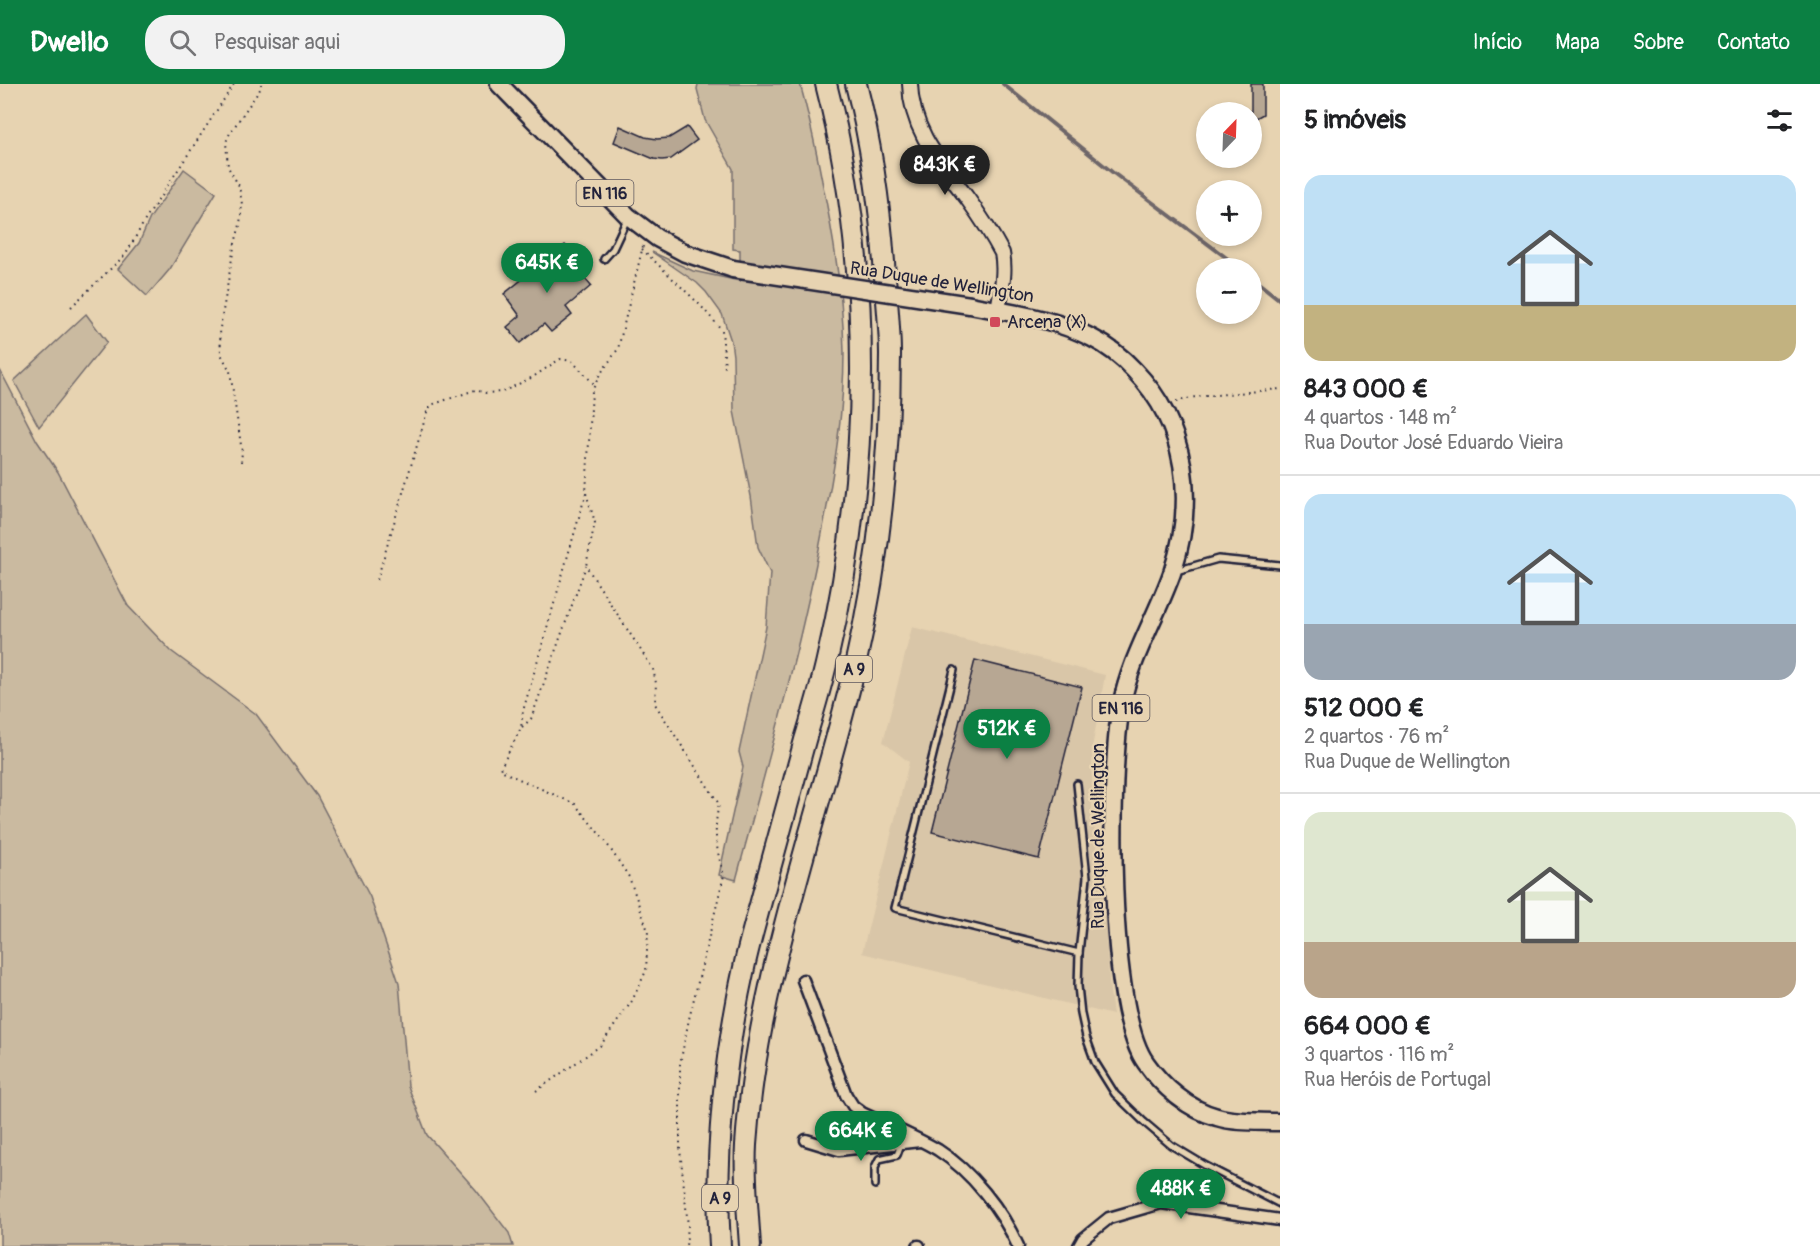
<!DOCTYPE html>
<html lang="pt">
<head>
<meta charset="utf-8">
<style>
  body { margin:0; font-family:Pangolin,sans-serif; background:#f2f2f2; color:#202124; height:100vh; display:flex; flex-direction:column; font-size:22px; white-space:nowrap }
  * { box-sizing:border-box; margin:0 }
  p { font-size:20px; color:#757577 }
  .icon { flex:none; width:33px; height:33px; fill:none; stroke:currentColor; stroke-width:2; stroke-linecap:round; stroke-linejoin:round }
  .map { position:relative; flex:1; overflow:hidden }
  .drawer { display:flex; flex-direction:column; background:#fff; width:540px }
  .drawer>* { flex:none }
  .needle { width:39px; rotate:23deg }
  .fabs { position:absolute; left:1196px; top:18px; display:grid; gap:12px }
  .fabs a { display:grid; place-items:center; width:66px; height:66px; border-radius:50%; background:#fff; box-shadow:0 3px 9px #0003; font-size:30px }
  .price { position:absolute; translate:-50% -51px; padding:0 14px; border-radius:21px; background:#0b8043; color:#fff; font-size:20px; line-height:39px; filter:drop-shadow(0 2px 3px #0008) }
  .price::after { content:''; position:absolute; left:50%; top:36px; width:18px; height:14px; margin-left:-9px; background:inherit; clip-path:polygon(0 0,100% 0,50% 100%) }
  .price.current { background:#222; color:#fff }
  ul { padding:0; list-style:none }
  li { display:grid; align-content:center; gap:12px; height:318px; padding:0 24px }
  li+li { border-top:2px solid #e0e0e0 }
  li span { display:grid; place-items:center; height:186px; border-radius:18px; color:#555 }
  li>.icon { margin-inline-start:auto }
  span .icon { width:108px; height:108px; fill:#fffc; stroke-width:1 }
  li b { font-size:26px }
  h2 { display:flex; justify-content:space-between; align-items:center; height:72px; padding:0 24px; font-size:26px }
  header { display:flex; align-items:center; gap:36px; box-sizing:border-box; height:84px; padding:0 30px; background:#0b8043; color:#fff }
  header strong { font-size:28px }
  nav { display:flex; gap:33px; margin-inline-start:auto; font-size:21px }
  .search { width:420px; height:54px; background:#f2f2f2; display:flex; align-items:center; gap:15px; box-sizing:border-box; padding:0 21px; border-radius:24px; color:#757577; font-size:22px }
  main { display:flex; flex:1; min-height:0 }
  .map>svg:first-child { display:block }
  .built { fill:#d9c6a8 }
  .green { fill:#cabaa0; stroke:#766e6e; stroke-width:1.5 }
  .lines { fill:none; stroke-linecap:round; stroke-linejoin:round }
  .stream { stroke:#6e6669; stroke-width:4 }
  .building { fill:#b7a793; stroke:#22223b; stroke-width:1.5 }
  .service-casing { stroke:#22223b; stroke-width:10 }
  .minor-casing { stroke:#22223b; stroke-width:15 }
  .tertiary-casing { stroke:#22223b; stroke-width:18 }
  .primary-casing { stroke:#22223b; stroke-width:21 }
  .motorway-casing { stroke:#22223b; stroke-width:24 }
  .path { stroke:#22223b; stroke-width:2; stroke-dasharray:1.5 4.5; stroke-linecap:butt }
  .service { stroke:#e7d3b1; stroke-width:5 }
  .minor { stroke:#e7d3b1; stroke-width:10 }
  .tertiary { stroke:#e7d3b1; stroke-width:14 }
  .primary { stroke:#e7d3b1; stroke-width:16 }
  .motorway { stroke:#e7d3b1; stroke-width:20 }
  .primary-bridge-casing { stroke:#22223b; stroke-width:21; stroke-linecap:butt }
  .primary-bridge { stroke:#e7d3b1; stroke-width:16 }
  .poi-dot { fill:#d1495b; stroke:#e7d3b1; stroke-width:2 }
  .labels { text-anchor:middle; stroke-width:4.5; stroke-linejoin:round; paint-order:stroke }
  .shield { fill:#e7d3b1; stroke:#5d575e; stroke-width:1.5 }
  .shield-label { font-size:16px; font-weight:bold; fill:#22223b }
  .street-label { font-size:18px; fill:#22223b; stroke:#e7d3b1 }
  .poi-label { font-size:18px; fill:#22223b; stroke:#e7d3b1; text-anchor:start }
</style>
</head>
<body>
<header>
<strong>Dwello</strong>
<div class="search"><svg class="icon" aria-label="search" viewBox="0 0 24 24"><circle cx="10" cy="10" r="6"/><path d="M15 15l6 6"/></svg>Pesquisar aqui</div>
<nav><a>Início</a><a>Mapa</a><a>Sobre</a><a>Contato</a></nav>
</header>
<main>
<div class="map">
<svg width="1280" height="1162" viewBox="0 0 1280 1162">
  <rect width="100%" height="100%" fill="#e7d3b1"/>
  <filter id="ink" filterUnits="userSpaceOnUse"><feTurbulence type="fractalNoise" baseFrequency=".0167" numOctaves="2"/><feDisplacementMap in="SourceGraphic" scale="12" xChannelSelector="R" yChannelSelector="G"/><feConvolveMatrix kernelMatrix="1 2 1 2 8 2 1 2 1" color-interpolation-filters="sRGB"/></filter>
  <g filter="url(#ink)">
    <polygon class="built" points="912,543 1105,591 1092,664 1092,726 1103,806 1110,908 1113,931 862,869 909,678 883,658"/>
    <g class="green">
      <path d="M698 0H800C809 32 816 65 822 97 834 154 843 210 844 268 844 327 834 386 823 444 801 563 767 680 736 796L719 791 743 683 739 668 766 543 770 489 758 463 751 412 734 327 733 272 731 257 722 230 706 208 697 199 652 168 693 187 740 197V166L733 165V85L705 36 697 5Z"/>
      <polygon points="184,85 216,109 170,185 147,212 118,185 139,159 150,134"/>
      <polygon points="86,230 107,258 39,343 14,297"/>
      <polygon points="0,286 37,357 58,388 128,522 171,567 256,630 317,712 370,813 399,899 408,1002 427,1051 476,1106 509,1149 513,1162 0,1162"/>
    </g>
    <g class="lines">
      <g class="stream">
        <polyline points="1003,0 1112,88 1240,184"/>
        <polyline points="1251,193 1280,216"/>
      </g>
    </g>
    <g class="building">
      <polygon points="1251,0 1263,0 1263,30 1251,37"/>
      <polygon points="620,42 645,53 657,55 669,54 687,43 697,56 671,75 662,76 654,75 614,58"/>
      <polygon points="565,161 582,182 578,186 591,202 566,223 572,231 551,248 544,240 520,259 507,243 520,232 504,210"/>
      <polygon points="975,576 1082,603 1039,775 932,748"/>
    </g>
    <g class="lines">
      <g class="service-casing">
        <g id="service">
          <polyline points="604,175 613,165 627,135"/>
          <polyline points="1176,487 1218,475 1280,481"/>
          <polyline points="954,586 895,824 1079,869"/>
          <polyline points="1077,700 1087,793 1079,869 1078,902 1081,930 1086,953 1095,978 1115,1010 1144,1038 1171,1061 1206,1082 1280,1120"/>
          <polyline points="875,1101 875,1083 879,1075 897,1071 901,1060"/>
        </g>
      </g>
      <g class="minor-casing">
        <g id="minor">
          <path d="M803 896 846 1011 853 1022 862 1029C887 1041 914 1052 938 1066 971 1087 1002 1126 1018 1162"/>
          <polyline points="806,1056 839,1066 920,1057"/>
          <polyline points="918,1162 919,1162"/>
          <polyline points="1079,1162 1083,1155 1109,1134 1161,1119 1280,1136"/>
        </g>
      </g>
      <g class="tertiary-casing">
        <path id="tertiary" d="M910 0C911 47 941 79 967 114 980 132 992 150 1002 169 1006 189 1001 207 998 226"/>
      </g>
      <g class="primary-casing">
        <g id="primary">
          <polyline points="499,0 628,132 657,154 685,169 733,185"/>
          <path d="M970 221C1011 229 1054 234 1092 254 1108 262 1122 273 1134 286 1188 342 1196 417 1172 489 1156 534 1130 575 1121 623 1109 690 1107 926 1146 979 1162 1002 1189 1026 1217 1033 1237 1039 1259 1037 1280 1038"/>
        </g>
      </g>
      <g class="motorway-casing">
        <g id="motorway">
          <path d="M720 1162C714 1071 725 968 745 879 750 856 757 833 763 810 777 759 791 707 805 656 813 629 821 603 827 576 871 389 874 186 826 0"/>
          <path d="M750 1162C748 1129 744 1094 746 1061 757 896 817 741 855 582 879 478 890 377 890 270 890 245 887 219 885 193 881 128 872 63 856 0"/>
        </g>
      </g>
      <g class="path">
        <path d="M643 162 618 265 599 292 592 307 586 409 595 438 586 482 653 585 656 599 655 620 719 720C713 746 716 766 724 791L689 935 680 980V1065L688 1142 686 1162"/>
        <polyline points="642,165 700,221 722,246 725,284"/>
        <polyline points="71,223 126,170 144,138 234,0"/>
        <polyline points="1176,318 1195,313 1280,305"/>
        <polyline points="241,378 242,368 230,287 221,270 220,244 234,163 240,141 242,120 239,102 228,83 226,58 230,49 261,4 261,0"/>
        <polyline points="377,496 427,328 431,321 475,306 486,309 502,308 533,293 560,275 572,277 595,301"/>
        <polyline points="522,643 531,635 586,482"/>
        <polyline points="536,1007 600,962 632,917 646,887 648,847 629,793 605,757 575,720 510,691 500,685 521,644 523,627 586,409"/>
      </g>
      <use href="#service" class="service"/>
      <use href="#minor" class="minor"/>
      <use href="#tertiary" class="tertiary"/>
      <use href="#primary" class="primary"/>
      <use href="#motorway" class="motorway"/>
      <g class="primary-bridge-casing">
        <polyline id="primary-bridge" points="733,185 970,221"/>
      </g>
      <use href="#primary-bridge" class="primary-bridge"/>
    </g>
  </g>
  <rect class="poi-dot" x="989" y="232" width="12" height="12" rx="3"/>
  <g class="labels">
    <g class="shield">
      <rect x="576.5" y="96" width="57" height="26" rx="4.5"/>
      <rect x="836" y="572" width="36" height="26" rx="4.5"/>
      <rect x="1092.5" y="611" width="57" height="26" rx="4.5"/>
      <rect x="702" y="1101" width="36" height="26" rx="4.5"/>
    </g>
    <g class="shield-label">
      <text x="605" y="115">EN 116</text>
      <text x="854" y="591">A 9</text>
      <text x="1121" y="630">EN 116</text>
      <text x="720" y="1120">A 9</text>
    </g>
    <g class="street-label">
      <text transform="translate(942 198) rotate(9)" y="6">Rua Duque de Wellington</text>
      <text transform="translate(1098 752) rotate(-90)" y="6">Rua Duque de Wellington</text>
    </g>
    <g class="poi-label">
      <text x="1007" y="244">Arcena (X)</text>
    </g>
  </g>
</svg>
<div class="fabs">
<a><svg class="needle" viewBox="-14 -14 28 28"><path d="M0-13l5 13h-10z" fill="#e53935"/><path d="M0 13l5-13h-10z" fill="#757577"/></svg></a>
<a>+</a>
<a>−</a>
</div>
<b class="price current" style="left:945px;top:112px">843K €</b>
<b class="price" style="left:547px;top:210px">645K €</b>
<b class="price" style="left:1007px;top:676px">512K €</b>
<b class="price" style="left:861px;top:1078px">664K €</b>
<b class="price" style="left:1181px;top:1136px">488K €</b>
</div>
<section class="drawer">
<h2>5 imóveis<svg class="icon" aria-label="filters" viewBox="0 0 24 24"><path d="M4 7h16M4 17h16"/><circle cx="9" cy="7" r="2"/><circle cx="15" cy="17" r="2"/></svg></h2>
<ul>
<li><span style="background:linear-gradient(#bfe0f5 70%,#c2b280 0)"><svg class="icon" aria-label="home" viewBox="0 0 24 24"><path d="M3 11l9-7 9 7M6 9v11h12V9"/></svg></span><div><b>843 000 €</b><p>4 quartos · 148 m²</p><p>Rua Doutor José Eduardo Vieira</p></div></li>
<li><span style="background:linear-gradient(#bfe0f5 70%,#9aa5b1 0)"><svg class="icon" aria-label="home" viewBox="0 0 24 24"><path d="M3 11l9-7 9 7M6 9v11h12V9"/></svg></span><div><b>512 000 €</b><p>2 quartos · 76 m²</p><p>Rua Duque de Wellington</p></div></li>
<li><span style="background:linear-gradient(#dfe7d0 70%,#b9a48a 0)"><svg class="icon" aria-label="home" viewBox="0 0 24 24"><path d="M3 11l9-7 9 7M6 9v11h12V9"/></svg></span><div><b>664 000 €</b><p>3 quartos · 116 m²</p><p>Rua Heróis de Portugal</p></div></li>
</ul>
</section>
</main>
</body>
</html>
